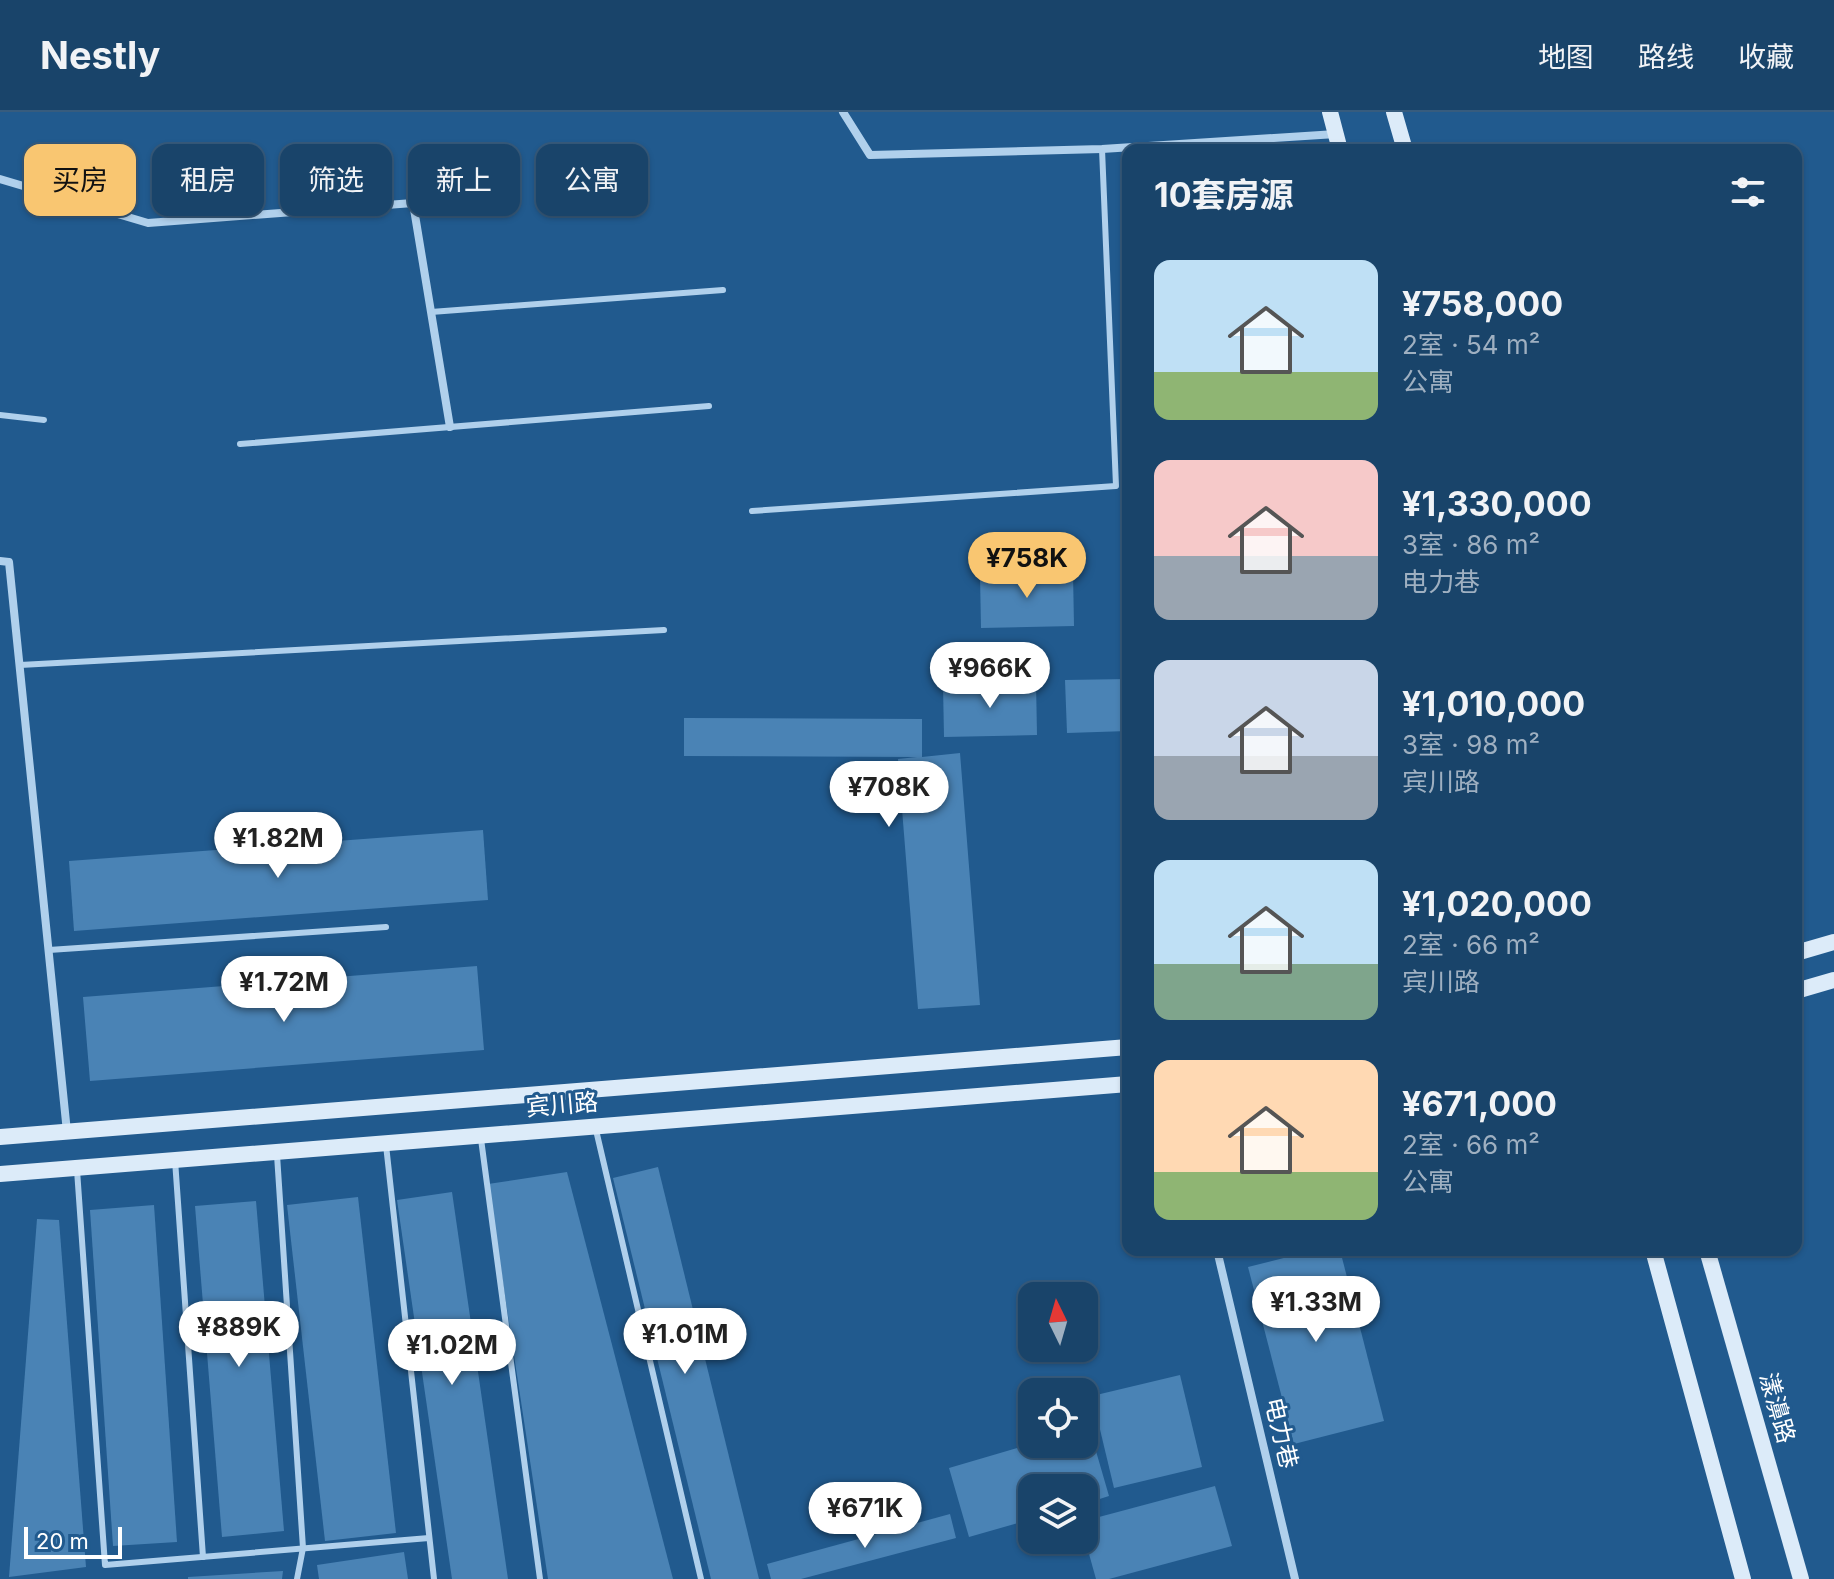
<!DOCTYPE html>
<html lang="zh">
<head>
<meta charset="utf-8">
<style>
  body { margin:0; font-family:Inter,"Noto Sans SC",sans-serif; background:#264e72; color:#f1f3f6; height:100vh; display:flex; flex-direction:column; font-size:30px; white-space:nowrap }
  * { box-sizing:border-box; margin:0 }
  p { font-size:26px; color:#9fb0c1 }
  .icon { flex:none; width:44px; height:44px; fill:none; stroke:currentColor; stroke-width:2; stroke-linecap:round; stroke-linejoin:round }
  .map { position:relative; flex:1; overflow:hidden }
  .panel { position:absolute; left:1122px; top:32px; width:680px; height:1112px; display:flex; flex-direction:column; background:#19446a; border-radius:16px; box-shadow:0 2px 6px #0004,0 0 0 2px #375c7e }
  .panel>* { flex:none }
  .top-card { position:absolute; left:24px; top:32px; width:760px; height:72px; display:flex; gap:16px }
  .needle { width:52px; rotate:355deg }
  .tools { position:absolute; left:1018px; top:1170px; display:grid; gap:16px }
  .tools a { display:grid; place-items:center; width:80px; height:80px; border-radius:16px; background:#19446a; box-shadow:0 2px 6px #0004,0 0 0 2px #375c7e; font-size:40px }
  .scale { position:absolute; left:24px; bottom:20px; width:98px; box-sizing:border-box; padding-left:8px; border:4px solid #fff; border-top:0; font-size:22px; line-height:28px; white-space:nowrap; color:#fff; -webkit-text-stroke:6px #215a8e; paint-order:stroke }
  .price { position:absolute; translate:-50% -68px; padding:0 18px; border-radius:28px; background:#fff; color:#222; font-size:26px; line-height:52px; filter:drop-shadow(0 2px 4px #0008) }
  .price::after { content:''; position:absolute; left:50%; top:48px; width:24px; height:18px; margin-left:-12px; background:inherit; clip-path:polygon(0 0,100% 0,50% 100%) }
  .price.active { background:#f9c671; color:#111 }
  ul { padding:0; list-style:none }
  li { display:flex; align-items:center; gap:24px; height:200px; padding:0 32px }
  li span { display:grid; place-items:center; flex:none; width:224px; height:160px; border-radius:16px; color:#555 }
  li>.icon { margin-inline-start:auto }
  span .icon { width:96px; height:96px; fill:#fffc; stroke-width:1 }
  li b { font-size:34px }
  h2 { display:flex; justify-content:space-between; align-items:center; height:96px; padding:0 32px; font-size:34px }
  .chip { padding:0 28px; border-radius:16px; background:#19446a; box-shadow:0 2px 6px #0004,0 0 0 2px #375c7e; font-size:28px; line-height:72px }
  .chip.active { background:#f9c671; color:#111 }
  header { display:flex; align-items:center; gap:48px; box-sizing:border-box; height:112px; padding:0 40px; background:#19446a; border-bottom:2px solid #375c7e }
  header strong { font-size:38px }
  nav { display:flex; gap:44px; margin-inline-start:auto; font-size:28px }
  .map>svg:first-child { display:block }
  .building { fill:#4a83b5 }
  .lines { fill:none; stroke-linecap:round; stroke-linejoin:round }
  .service { stroke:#b0d0ec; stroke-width:6 }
  .minor { stroke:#b0d0ec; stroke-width:8 }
  .secondary { stroke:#dcebf9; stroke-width:16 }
  .labels { text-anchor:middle; stroke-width:6; stroke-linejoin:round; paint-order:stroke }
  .street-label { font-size:24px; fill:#fff; stroke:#215a8e }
</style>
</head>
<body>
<header>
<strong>Nestly</strong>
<nav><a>地图</a><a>路线</a><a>收藏</a></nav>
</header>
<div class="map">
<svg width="1834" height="1467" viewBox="0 0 1834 1467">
  <rect width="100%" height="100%" fill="#215a8e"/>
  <g class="building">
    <polygon points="1073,461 1074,514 981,516 980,463"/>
    <polygon points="1128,567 1128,619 1067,621 1065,568"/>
    <polygon points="1036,570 1037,623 944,625 943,573"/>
    <polygon points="684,606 922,607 922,645 960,641 980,893 918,897 898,647 917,645 684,644"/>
    <polygon points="483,718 488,788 74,819 69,749"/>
    <polygon points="477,854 484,938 90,969 83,885"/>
    <polygon points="658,1055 759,1467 711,1467 613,1066"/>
    <polygon points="567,1060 673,1467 548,1467 488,1072"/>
    <polygon points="452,1080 508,1467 452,1467 397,1088"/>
    <polygon points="358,1085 396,1421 325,1429 287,1093"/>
    <polygon points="256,1089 284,1419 222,1425 195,1094"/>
    <polygon points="154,1093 177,1430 113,1434 90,1098"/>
    <polygon points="37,1107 59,1108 86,1455 9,1465"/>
    <polygon points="1315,1138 1340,1138 1384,1309 1294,1332 1248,1155"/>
    <polygon points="1180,1263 1202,1355 1114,1376 1092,1284"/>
    <polygon points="1089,1315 1109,1384 1084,1392 1084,1376 1032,1376 1032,1407 969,1425 949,1356 1031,1332 1084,1332 1084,1316"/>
    <polygon points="1215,1374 1232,1434 1109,1467 1096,1467 1084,1424 1084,1409"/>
    <polygon points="950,1402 956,1426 801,1467 771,1467 767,1452"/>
    <polygon points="404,1440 408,1467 319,1467 317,1453"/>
    <polygon points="283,1459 282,1467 188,1467 188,1465"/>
  </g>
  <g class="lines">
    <g class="service">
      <polyline points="431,200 723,178"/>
      <polyline points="0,303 44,308"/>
      <polyline points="240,332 709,294"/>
      <polyline points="752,399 1116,374 1102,37"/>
      <polyline points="20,553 664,518"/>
      <polyline points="49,838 386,815"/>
      <polyline points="596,1018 701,1467"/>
      <polyline points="481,1027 540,1467"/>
      <polyline points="386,1033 434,1467"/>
      <polyline points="277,1043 303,1436 297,1467"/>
      <polyline points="175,1048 203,1445"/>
      <polyline points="77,1058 105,1453 429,1426"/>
    </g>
    <g class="minor">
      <polyline points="843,0 870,43 1102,37 1336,22"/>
      <polyline points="0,67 148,111 413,91 450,315"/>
      <polyline points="0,449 9,450 67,1020"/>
      <polyline points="1217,1138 1295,1467"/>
    </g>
    <g class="secondary">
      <polyline points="1330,0 1340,38"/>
      <polyline points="1394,0 1405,38"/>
      <polyline points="1796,841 1834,830"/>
      <polyline points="1796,879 1834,868"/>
      <polyline points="0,1025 1128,935"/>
      <polyline points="0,1062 1128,972"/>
      <polyline points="1653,1138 1743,1467"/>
      <polyline points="1707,1138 1801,1467"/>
    </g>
  </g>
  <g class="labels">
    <g class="street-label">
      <text transform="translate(562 993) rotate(-5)" y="8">宾川路</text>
      <text transform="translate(1777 1296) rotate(74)" y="8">漾濞路</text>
      <text transform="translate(1281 1321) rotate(77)" y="8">电力巷</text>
    </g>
  </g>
</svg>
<div class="tools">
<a><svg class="needle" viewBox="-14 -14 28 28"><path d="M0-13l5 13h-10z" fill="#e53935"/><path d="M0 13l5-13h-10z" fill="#9fb0c1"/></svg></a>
<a><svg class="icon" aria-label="locate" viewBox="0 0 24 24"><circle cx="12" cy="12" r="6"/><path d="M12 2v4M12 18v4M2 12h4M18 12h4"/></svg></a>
<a><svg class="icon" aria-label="layers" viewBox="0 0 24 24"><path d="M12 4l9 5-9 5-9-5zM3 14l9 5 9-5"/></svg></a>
</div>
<div class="scale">20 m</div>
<b class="price active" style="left:1027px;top:488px">¥758K</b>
<b class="price" style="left:990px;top:598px">¥966K</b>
<b class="price" style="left:889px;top:717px">¥708K</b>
<b class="price" style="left:278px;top:768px">¥1.82M</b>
<b class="price" style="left:284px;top:912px">¥1.72M</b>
<b class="price" style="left:1316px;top:1232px">¥1.33M</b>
<b class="price" style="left:239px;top:1257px">¥889K</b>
<b class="price" style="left:685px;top:1264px">¥1.01M</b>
<b class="price" style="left:452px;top:1275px">¥1.02M</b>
<b class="price" style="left:865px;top:1438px">¥671K</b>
<div class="top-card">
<a class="chip active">买房</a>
<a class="chip">租房</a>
<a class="chip">筛选</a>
<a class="chip">新上</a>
<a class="chip">公寓</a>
</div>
<section class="panel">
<h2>10套房源<svg class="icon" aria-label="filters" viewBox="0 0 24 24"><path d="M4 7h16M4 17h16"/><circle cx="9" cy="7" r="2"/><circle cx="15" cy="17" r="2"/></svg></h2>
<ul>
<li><span style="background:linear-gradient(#bfe0f5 70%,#8fb573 0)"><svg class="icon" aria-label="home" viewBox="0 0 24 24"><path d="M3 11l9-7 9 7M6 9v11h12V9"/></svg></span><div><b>¥758,000</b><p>2室 · 54 m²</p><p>公寓</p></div></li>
<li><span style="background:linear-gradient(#f6c9c9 60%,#9aa5b1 0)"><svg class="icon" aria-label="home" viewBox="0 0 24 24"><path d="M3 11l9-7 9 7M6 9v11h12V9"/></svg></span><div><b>¥1,330,000</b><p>3室 · 86 m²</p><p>电力巷</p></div></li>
<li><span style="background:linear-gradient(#c9d6e8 60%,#9aa5b1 0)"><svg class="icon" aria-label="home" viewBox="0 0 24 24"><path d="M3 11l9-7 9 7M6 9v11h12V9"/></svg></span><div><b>¥1,010,000</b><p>3室 · 98 m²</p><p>宾川路</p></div></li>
<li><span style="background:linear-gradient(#bfe0f5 65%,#7fa58c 0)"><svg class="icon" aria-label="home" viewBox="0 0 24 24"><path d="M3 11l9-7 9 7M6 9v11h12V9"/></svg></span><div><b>¥1,020,000</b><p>2室 · 66 m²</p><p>宾川路</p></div></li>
<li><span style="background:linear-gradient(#ffd9b3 70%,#8fb573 0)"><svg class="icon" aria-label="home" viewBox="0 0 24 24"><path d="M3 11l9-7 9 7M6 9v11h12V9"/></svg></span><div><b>¥671,000</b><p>2室 · 66 m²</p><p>公寓</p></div></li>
</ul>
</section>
</div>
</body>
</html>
